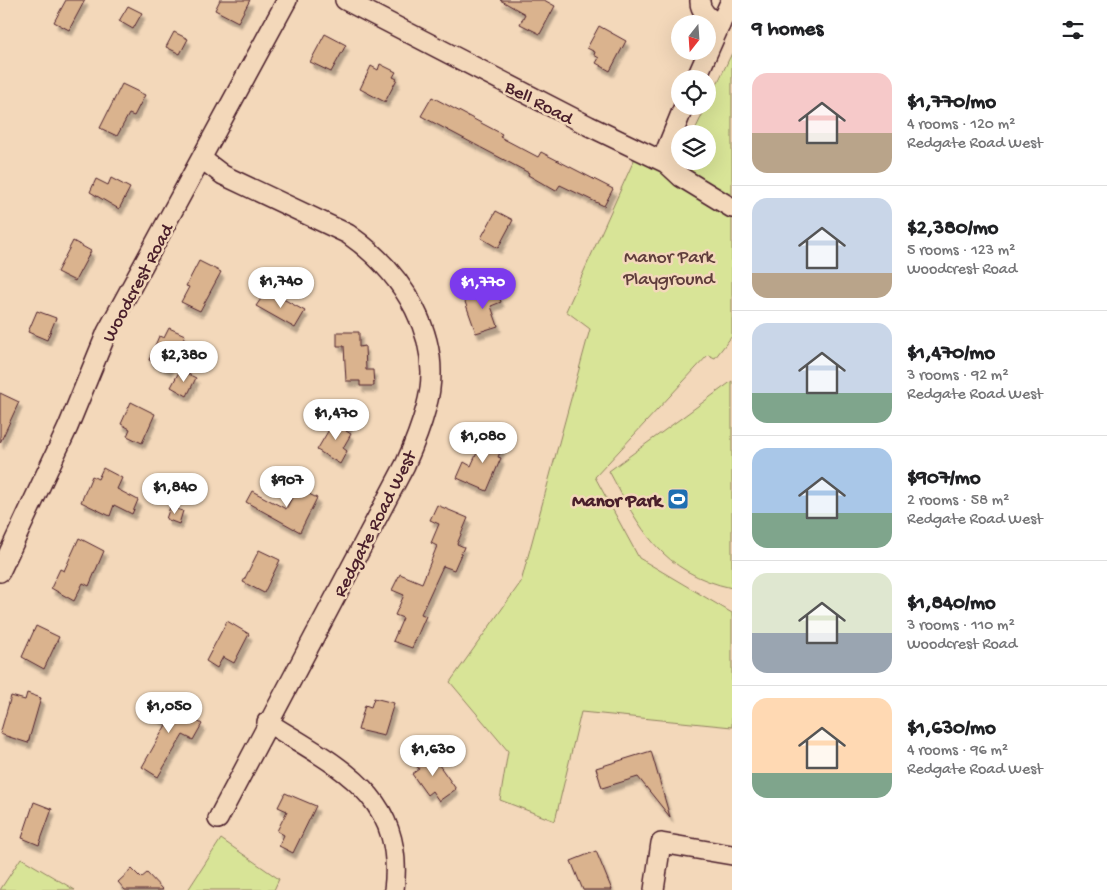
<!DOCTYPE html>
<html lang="en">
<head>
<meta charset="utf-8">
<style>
  body { margin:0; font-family:"Gochi Hand",sans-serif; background:#f2f2f2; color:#202124; height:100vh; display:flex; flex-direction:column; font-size:19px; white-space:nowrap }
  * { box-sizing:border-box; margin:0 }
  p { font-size:16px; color:#757577 }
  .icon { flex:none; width:28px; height:28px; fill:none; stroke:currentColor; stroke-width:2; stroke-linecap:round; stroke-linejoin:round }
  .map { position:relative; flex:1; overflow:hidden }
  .side { display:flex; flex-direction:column; background:#fff; width:375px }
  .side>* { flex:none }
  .needle { width:32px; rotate:197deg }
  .buttons { position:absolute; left:671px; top:15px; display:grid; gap:10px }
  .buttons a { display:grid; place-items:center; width:45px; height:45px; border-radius:50%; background:#fff; box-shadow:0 5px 20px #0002; font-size:25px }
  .price { position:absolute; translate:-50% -42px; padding:0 11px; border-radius:18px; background:#fff; color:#222; font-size:16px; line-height:32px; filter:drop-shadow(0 1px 2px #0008) }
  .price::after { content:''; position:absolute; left:50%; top:30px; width:15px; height:11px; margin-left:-8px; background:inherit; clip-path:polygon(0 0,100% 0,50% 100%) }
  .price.current { background:#7c3aed; color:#fff }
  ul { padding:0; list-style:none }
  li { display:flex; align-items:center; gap:15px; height:125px; padding:0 20px }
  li+li { border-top:1px solid #e0e0e0 }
  li span { display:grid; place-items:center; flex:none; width:140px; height:100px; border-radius:15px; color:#555 }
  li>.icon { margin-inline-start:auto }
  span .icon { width:60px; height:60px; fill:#fffc; stroke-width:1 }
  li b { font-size:21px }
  h2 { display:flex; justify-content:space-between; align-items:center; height:60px; padding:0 20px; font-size:21px }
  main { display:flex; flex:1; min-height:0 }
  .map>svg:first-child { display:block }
  .green { fill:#d8e497; stroke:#918261 }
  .building { fill:#dab38e; stroke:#4a1f2b; filter:url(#shadow) }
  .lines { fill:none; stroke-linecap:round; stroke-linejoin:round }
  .minor-casing { stroke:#4a1f2b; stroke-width:22 }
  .minor { stroke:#f3d8ba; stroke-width:19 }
  .labels { text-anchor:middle; stroke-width:5; stroke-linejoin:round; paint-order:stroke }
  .street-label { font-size:19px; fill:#4a1f2b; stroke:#f3d8ba }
  .park-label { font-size:19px; fill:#5f3d3b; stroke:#f3d8ba }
  .poi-label { font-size:19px; font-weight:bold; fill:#4a1f2b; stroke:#f3d8ba; text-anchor:end }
</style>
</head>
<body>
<main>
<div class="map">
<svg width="732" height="890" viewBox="0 0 732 890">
  <defs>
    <filter id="shadow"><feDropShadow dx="3" dy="5.5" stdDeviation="1" flood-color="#0004"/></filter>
  </defs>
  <rect width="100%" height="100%" fill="#f3d8ba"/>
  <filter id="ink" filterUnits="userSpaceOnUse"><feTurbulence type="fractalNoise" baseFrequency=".02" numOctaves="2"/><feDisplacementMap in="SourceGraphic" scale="10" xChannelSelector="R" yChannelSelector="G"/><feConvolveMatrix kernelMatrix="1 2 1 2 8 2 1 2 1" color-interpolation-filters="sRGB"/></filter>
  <g filter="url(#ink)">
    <g class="green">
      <polygon points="732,53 732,336 715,358 708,355 595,477 639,558 732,613 732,727 581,712 555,821 500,800 508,751 450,682 521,582 590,329 566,311 639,149 677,166 680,161 708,161 708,134 693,134"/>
      <path d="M732 381V588C662 573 640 529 609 471Z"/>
      <polygon points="221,839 279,879 274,890 188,890"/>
      <polygon points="21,858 75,890 0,890"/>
    </g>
    <g class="building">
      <polygon points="66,0 85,0 69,30 54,22"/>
      <polygon points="220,0 250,0 238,22 215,10"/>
      <polygon points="500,0 544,0 555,6 540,34 520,24 525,14"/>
      <polygon points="128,6 142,13 133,29 119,21"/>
      <polygon points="599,26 626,41 610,71 596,63 599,58 594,55 595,52 587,48"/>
      <polygon points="174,32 188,39 180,54 166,47"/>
      <polygon points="325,34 346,45 331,72 310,62"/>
      <polygon points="380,64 396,72 393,77 397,79 385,102 360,89 371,66 378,70"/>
      <polygon points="122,84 145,95 134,116 129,114 117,136 100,128"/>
      <polygon points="432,97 502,134 500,137 538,157 541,152 613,189 604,206 560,185 556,191 528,175 529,173 421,116"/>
      <polygon points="111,178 130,188 119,209 90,192 96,179 108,185"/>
      <polygon points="496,211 513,220 498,248 481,238"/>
      <polygon points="73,241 91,251 75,281 57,272"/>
      <polygon points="199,261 221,272 200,311 181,302 189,287 186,286"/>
      <polygon points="496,289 501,302 491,306 498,326 476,333 464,299"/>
      <polygon points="267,290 305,311 295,328 256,306"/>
      <polygon points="37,311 56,318 47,340 28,332"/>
      <polygon points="169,328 185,335 169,370 149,360 159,336 164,338"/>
      <polygon points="337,332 359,332 359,347 365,346 366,370 373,370 374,386 360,386 360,381 346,381 344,346 337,346"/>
      <polygon points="180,370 196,378 187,396 171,387"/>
      <polygon points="0,393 19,402 0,443"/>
      <polygon points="131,402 155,414 142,443 127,436 130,429 121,424"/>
      <polygon points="337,416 350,424 346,431 351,434 343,448 347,451 340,464 317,450"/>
      <polygon points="485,435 504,443 498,457 501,458 487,491 457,478 464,462 471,466"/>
      <polygon points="103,468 122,478 117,489 138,500 132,514 114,505 110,516 81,502 92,476 98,479"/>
      <polygon points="297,488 317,498 300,532 246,502 252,491 286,509"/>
      <polygon points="437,505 468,518 457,544 464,547 454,570 443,566 421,614 426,616 412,648 393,641 403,618 395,615 404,595 392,590 400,574 422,583 437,546 431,543 439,524 430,520"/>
      <polygon points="170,507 183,511 179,524 166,519"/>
      <polygon points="79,538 104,551 89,586 83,583 74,601 51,588 60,569 64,571"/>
      <polygon points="259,550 280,560 264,593 243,582"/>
      <polygon points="227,621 249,634 234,663 223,657 217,668 206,661"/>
      <polygon points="36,626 59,637 44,669 22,657"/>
      <polygon points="27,693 41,698 28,743 0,734 11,696 25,700"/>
      <polygon points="157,696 202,724 193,740 183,735 158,777 142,767 167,723 148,713"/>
      <polygon points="374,698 394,703 384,736 358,730 365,705 371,707"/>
      <polygon points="429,751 456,789 439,801 432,791 427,795 412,774 419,769 414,762"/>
      <polygon points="651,751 670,817 638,777 602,788 596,768"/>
      <polygon points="285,793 316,806 293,853 279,846 284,835 277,831 287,811 278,807"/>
      <polygon points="34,802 52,809 39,845 22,838"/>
      <polygon points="596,851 612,890 583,890 571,861"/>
      <polygon points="132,869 141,878 147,873 163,890 125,890 118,882"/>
    </g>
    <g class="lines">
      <g class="minor-casing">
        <g id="minor">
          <polyline points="345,0 589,126 666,163 681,177 732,208"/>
          <path d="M700 0C699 12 711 19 720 25"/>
          <polyline points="696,79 731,0"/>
          <path d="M202 159 223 175 348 234C402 272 446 338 426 408 421 427 413 447 405 465L218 819"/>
          <polyline points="662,160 684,106"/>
          <polyline points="0,572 68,427 107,332 287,0"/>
          <path d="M267 722C336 766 406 794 394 890"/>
          <polyline points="654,890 661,843 732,855"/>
        </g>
      </g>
      <use href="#minor" class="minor"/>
    </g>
  </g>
  <defs>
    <g id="stadium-square" transform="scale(1.125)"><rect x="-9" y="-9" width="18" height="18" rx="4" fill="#1f6fb2" stroke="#f3d8ba"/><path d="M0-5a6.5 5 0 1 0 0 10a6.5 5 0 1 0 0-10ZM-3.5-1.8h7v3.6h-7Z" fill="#fff"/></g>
  </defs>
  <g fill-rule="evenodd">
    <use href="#stadium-square" x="678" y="499"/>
  </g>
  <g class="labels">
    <g class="street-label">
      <text transform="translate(540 101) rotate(28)" y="7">Bell Road</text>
      <text transform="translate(136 282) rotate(-62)" y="7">Woodcrest Road</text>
      <text transform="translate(373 523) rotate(-63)" y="7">Redgate Road West</text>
    </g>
    <g class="park-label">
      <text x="669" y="262">Manor Park<tspan x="669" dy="22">Playground</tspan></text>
    </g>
    <g class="poi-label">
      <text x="662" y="506">Manor Park</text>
    </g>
  </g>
</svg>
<div class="buttons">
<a><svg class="needle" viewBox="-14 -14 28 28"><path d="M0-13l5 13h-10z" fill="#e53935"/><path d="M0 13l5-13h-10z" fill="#757577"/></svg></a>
<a><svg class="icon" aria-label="locate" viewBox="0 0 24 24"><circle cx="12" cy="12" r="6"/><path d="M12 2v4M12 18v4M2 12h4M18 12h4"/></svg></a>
<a><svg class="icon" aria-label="layers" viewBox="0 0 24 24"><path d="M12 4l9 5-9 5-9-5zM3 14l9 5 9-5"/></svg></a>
</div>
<b class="price" style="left:281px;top:309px">$1,740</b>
<b class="price current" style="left:483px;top:310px">$1,770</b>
<b class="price" style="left:184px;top:383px">$2,380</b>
<b class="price" style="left:336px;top:441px">$1,470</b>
<b class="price" style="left:483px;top:464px">$1,080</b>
<b class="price" style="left:287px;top:508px">$907</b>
<b class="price" style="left:175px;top:515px">$1,840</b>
<b class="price" style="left:169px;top:734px">$1,050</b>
<b class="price" style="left:433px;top:777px">$1,630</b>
</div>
<section class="side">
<h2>9 homes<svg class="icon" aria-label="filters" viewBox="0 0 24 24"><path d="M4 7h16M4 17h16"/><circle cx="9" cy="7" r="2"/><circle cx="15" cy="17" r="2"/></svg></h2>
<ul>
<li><span style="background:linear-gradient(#f6c9c9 60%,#b9a48a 0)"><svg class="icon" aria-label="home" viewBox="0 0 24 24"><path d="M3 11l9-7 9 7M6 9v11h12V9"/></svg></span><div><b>$1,770/mo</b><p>4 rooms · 120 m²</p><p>Redgate Road West</p></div></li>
<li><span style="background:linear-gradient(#c9d6e8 75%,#b9a48a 0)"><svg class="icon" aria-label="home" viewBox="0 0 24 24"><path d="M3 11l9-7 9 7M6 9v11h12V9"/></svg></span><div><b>$2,380/mo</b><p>5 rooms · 123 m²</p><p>Woodcrest Road</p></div></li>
<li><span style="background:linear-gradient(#c9d6e8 70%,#7fa58c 0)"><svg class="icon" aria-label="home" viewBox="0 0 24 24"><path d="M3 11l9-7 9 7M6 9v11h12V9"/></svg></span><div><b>$1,470/mo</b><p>3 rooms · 92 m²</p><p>Redgate Road West</p></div></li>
<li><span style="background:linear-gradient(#a9c7e8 65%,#7fa58c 0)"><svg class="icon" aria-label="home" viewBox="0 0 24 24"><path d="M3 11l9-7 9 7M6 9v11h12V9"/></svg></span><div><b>$907/mo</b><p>2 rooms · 58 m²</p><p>Redgate Road West</p></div></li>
<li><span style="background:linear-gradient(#dfe7d0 60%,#9aa5b1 0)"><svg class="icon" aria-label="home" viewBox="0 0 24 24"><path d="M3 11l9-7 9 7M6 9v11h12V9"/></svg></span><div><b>$1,840/mo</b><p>3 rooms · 110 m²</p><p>Woodcrest Road</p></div></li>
<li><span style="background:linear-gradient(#ffd9b3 75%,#7fa58c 0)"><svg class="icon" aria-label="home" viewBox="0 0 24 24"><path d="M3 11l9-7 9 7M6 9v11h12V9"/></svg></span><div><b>$1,630/mo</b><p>4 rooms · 96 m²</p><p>Redgate Road West</p></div></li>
</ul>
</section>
</main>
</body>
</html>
